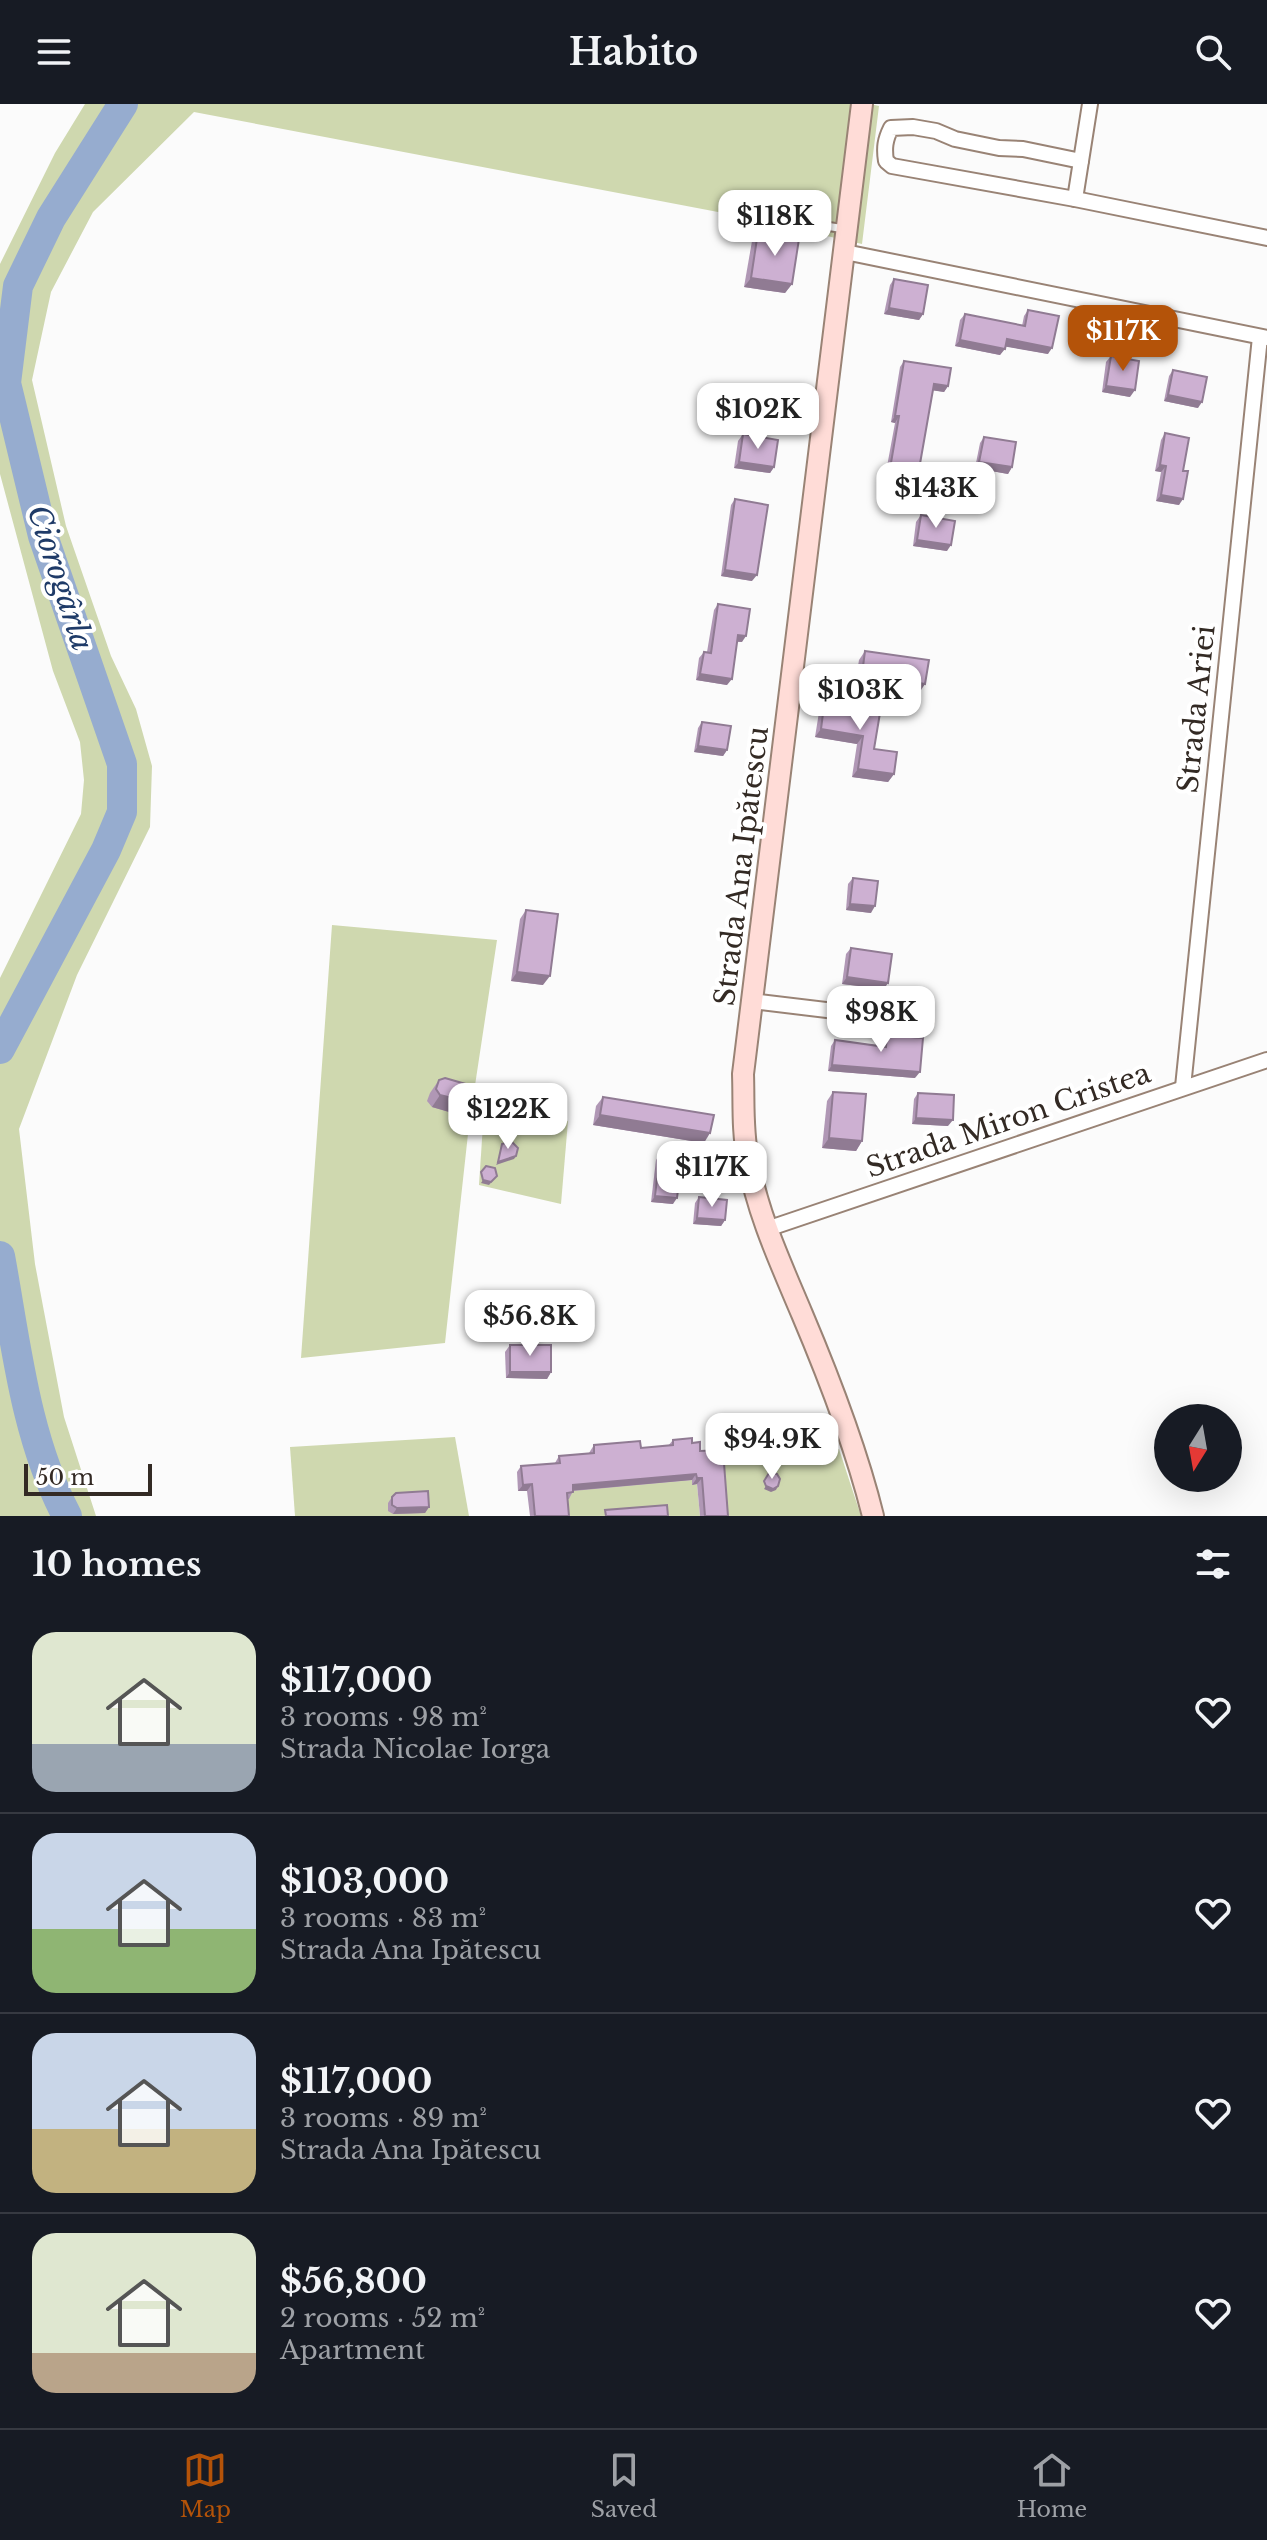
<!DOCTYPE html>
<html lang="en">
<head>
<meta charset="utf-8">
<style>
  body { margin:0; font-family:"Libre Baskerville",serif; background:#242831; color:#f1f3f6; height:100vh; display:flex; flex-direction:column; font-size:30px; white-space:nowrap }
  * { box-sizing:border-box; margin:0 }
  p { font-size:26px; color:#9ea1a6 }
  .icon { flex:none; width:44px; height:44px; fill:none; stroke:currentColor; stroke-width:2; stroke-linecap:round; stroke-linejoin:round }
  .map { position:relative; height:1412px; overflow:hidden }
  .side { display:flex; flex-direction:column; background:#171b24; flex:1 }
  .side>* { flex:none }
  .needle { width:52px; rotate:191deg }
  .fabs { position:absolute; left:1154px; top:1300px; display:grid; gap:16px }
  .fabs a { display:grid; place-items:center; width:88px; height:88px; border-radius:50%; background:#171b24; box-shadow:0 8px 32px #0002; font-size:40px }
  .scale { position:absolute; left:24px; bottom:20px; width:128px; box-sizing:border-box; padding-left:8px; border:4px solid #332a24; border-top:0; font-size:22px; line-height:28px; white-space:nowrap; color:#332a24; -webkit-text-stroke:6px #fff; paint-order:stroke }
  .price { position:absolute; translate:-50% -68px; padding:0 18px; border-radius:16px; background:#fff; color:#222; font-size:26px; line-height:52px; filter:drop-shadow(0 2px 4px #0008) }
  .price::after { content:''; position:absolute; left:50%; top:48px; width:24px; height:18px; margin-left:-12px; background:inherit; clip-path:polygon(0 0,100% 0,50% 100%) }
  .price.on { background:#b45309; color:#fff }
  ul { padding:0; list-style:none }
  li { display:flex; align-items:center; gap:24px; height:200px; padding:0 32px }
  li+li { border-top:2px solid #363941 }
  li span { display:grid; place-items:center; flex:none; width:224px; height:160px; border-radius:24px; color:#555 }
  li>.icon { margin-inline-start:auto }
  span .icon { width:96px; height:96px; fill:#fffc; stroke-width:1 }
  li b { font-size:34px }
  h2 { display:flex; justify-content:space-between; align-items:center; height:96px; padding:0 32px; font-size:34px }
  header { display:flex; justify-content:space-between; align-items:center; height:104px; padding:0 32px; background:#171b24; font-size:36px; font-weight:700 }
  .tabs { display:flex; justify-content:space-around; align-items:center; height:112px; border-top:2px solid #363941; background:#171b24; font-size:22px; color:#9ea1a6 }
  .tabs a { display:grid; justify-items:center; gap:4px }
  .tabs .on { color:#b45309 }
  .map>svg:first-child { display:block }
  .green { fill:#cfd8af }
  .lines { fill:none; stroke-linecap:round; stroke-linejoin:round }
  .river { stroke:#96accf; stroke-width:30 }
  .service-casing { stroke:#998375; stroke-width:11 }
  .minor-casing { stroke:#998375; stroke-width:18 }
  .secondary-casing { stroke:#998375; stroke-width:24 }
  .service { stroke:#fff; stroke-width:7 }
  .minor { stroke:#fff; stroke-width:14 }
  .secondary { stroke:#ffdcd7; stroke-width:20 }
  .wall { fill:#b097b5 }
  .shaded-wall { fill:#907b93 }
  .building { fill:#cdb0d2; stroke:#907b93; stroke-width:2 }
  .labels { text-anchor:middle; stroke-width:8; stroke-linejoin:round; paint-order:stroke }
  .street-label { font-size:28px; fill:#332a24; stroke:#fff }
  .water-label { font-size:30px; font-style:italic; fill:#1f3b68; stroke:#fff }
</style>
</head>
<body>
<header><svg class="icon" aria-label="menu" viewBox="0 0 24 24"><path d="M4 6h16M4 12h16M4 18h16"/></svg>Habito<svg class="icon" aria-label="search" viewBox="0 0 24 24"><circle cx="10" cy="10" r="6"/><path d="M15 15l6 6"/></svg></header>
<div class="map">
<svg width="1267" height="1412" viewBox="0 0 1267 1412">
  <rect width="100%" height="100%" fill="#fbfbfb"/>
  <g class="green">
    <polygon points="85,0 870,0 879,2 862,140 739,112 194,8 93,108 51,188 32,276 66,422 111,552 136,605 152,662 150,723 77,871 19,1025 35,1160 64,1313 96,1412 0,1412 0,874 81,710 84,676 80,638 53,567 0,370 0,160 55,49"/>
    <polygon points="332,821 497,836 469,1021 445,1239 301,1254"/>
    <polygon points="484,1005 568,1017 561,1100 479,1081"/>
    <polygon points="455,1333 469,1412 295,1412 290,1343"/>
    <polygon points="839,1345 861,1412 723,1412 718,1352"/>
    <polygon points="692,1376 692,1381 697,1380 700,1412 563,1412 562,1395 568,1387"/>
  </g>
  <g class="lines">
    <g class="river">
      <polyline points="0,945 106,746 122,708 122,660 43,432 6,279 18,182 51,114 123,0"/>
      <path d="M0 1152C16 1239 25 1333 67 1412"/>
    </g>
    <g class="service-casing">
      <polyline id="service" points="742,115 761,112 845,125"/>
    </g>
    <g class="minor-casing">
      <g id="minor">
        <path d="M1081 57 1023 45 999 44 955 35 936 27 913 23 891 24C885 36 884 44 886 57L892 62 1075 95 1267 134"/>
        <polyline points="1075,95 1090,0"/>
        <polyline points="845,148 1267,234"/>
        <polyline points="752,897 926,918"/>
        <polyline points="1183,983 1260,233"/>
        <polyline points="767,1125 1267,956"/>
      </g>
    </g>
    <g class="secondary-casing">
      <path id="secondary" d="M862 0 743 970C744 998 742 1027 748 1055 757 1109 781 1160 802 1210 830 1276 856 1343 873 1412"/>
    </g>
    <use href="#service" class="service"/>
    <use href="#minor" class="minor"/>
    <use href="#secondary" class="secondary"/>
  </g>
  <g class="wall">
    <polygon points="758,128 792,180 785,189 744,183 752,137"/>
    <polygon points="894,175 923,210 919,216 884,210 890,181"/>
    <polygon points="1028,206 1048,250 1005,242 1000,251 955,242 960,216 965,210 1022,222 1024,212"/>
    <polygon points="1111,252 1130,293 1102,288 1106,258"/>
    <polygon points="904,257 948,282 944,288 933,286 918,371 915,401 881,395 895,319 891,318 900,263"/>
    <polygon points="1173,266 1198,304 1164,297 1169,272"/>
    <polygon points="1165,329 1183,367 1179,401 1156,397 1161,368 1155,367 1161,336"/>
    <polygon points="743,330 774,363 770,369 734,364 738,337"/>
    <polygon points="984,333 1012,363 1008,370 975,364 980,339"/>
    <polygon points="735,395 752,477 721,472 731,401"/>
    <polygon points="921,411 947,447 913,442 916,418"/>
    <polygon points="718,500 742,538 737,538 727,581 696,576 699,554 704,548 707,548 714,506"/>
    <polygon points="865,547 919,589 855,580 859,556"/>
    <polygon points="825,594 874,645 894,670 888,678 852,673 857,640 815,633 820,602"/>
    <polygon points="702,618 727,646 723,652 694,648 698,624"/>
    <polygon points="853,774 871,809 846,806 848,780"/>
    <polygon points="526,806 543,881 511,877 520,815"/>
    <polygon points="851,844 884,885 842,880 846,850"/>
    <polygon points="887,931 915,974 828,967 831,942 835,936 883,942 883,937"/>
    <polygon points="439,976 472,999 463,1012 432,1003 427,997 430,989"/>
    <polygon points="833,988 862,1037 856,1047 822,1044 827,997"/>
    <polygon points="918,989 948,1022 912,1020 914,995"/>
    <polygon points="603,993 704,1039 593,1021 596,1002"/>
    <polygon points="660,1050 673,1100 651,1098 656,1056"/>
    <polygon points="699,1093 725,1116 721,1122 693,1120 695,1099"/>
    <polygon points="510,1241 551,1268 547,1275 506,1274 505,1248"/>
    <polygon points="673,1336 692,1339 700,1347 728,1412 700,1412 697,1380 692,1381 692,1376 573,1387 569,1395 567,1395 569,1412 530,1412 527,1387 518,1387 517,1368 521,1362 555,1359 559,1352 589,1349 594,1341 641,1344 668,1342"/>
    <polygon points="392,1393 429,1403 425,1409 393,1410 388,1407 388,1399"/>
  </g>
  <g class="shaded-wall">
    <polygon points="751,174 792,180 785,189 744,183"/>
    <polygon points="889,204 923,210 919,216 884,210"/>
    <polygon points="1007,235 1052,244 1048,250 1002,242"/>
    <polygon points="960,236 1005,245 1000,251 955,242"/>
    <polygon points="934,280 948,282 944,288 930,286"/>
    <polygon points="1106,282 1135,286 1130,293 1102,288"/>
    <polygon points="1168,291 1202,298 1198,304 1164,297"/>
    <polygon points="895,312 899,312 895,319 891,318"/>
    <polygon points="739,358 774,363 770,369 734,364"/>
    <polygon points="979,358 1012,363 1008,370 975,364"/>
    <polygon points="1160,361 1166,362 1161,368 1155,367"/>
    <polygon points="886,388 919,394 915,401 881,395"/>
    <polygon points="1161,391 1183,395 1179,401 1156,397"/>
    <polygon points="917,436 951,441 947,447 913,442"/>
    <polygon points="725,466 757,471 752,477 721,472"/>
    <polygon points="738,531 746,532 742,538 734,537"/>
    <polygon points="700,570 732,575 727,581 696,576"/>
    <polygon points="862,570 925,580 919,589 855,580"/>
    <polygon points="821,625 863,632 857,640 815,633"/>
    <polygon points="698,642 727,646 723,652 694,648"/>
    <polygon points="858,665 894,670 888,678 852,673"/>
    <polygon points="850,800 875,802 871,809 846,806"/>
    <polygon points="517,868 550,872 543,881 511,877"/>
    <polygon points="847,873 888,879 884,885 842,880"/>
    <polygon points="832,961 920,968 915,974 828,967"/>
    <polygon points="440,991 472,999 463,1012 432,1003"/>
    <polygon points="600,1011 710,1029 704,1039 593,1021"/>
    <polygon points="916,1014 953,1016 948,1022 912,1020"/>
    <polygon points="829,1034 862,1037 856,1047 822,1044"/>
    <polygon points="516,1052 514,1055 496,1061 498,1058"/>
    <polygon points="497,1072 489,1081 481,1079 483,1076"/>
    <polygon points="655,1092 677,1094 673,1100 651,1098"/>
    <polygon points="697,1114 725,1116 721,1122 693,1120"/>
    <polygon points="510,1268 551,1268 547,1275 506,1274"/>
    <polygon points="696,1370 692,1376 568,1387 573,1381"/>
    <polygon points="697,1374 702,1374 697,1380 692,1381"/>
    <polygon points="532,1380 527,1387 518,1387 523,1381"/>
    <polygon points="766,1382 778,1382 776,1386 771,1388 764,1385"/>
    <polygon points="429,1403 425,1409 393,1410 397,1404"/>
  </g>
  <g class="building">
    <polygon points="758,128 799,135 792,180 751,174"/>
    <polygon points="894,175 928,181 923,210 889,204"/>
    <polygon points="1028,206 1059,212 1052,244 1007,235 1005,245 960,236 965,210 1025,222"/>
    <polygon points="1111,252 1139,257 1135,286 1106,282"/>
    <polygon points="904,257 951,264 948,282 934,280 918,371 923,372 919,394 886,388 899,312 895,312"/>
    <polygon points="1173,266 1207,273 1202,298 1168,291"/>
    <polygon points="1165,329 1189,334 1183,367 1188,367 1183,395 1161,391 1166,362 1160,361"/>
    <polygon points="743,330 778,336 774,363 739,358"/>
    <polygon points="984,333 1016,338 1012,363 979,358"/>
    <polygon points="735,395 768,401 757,471 725,466"/>
    <polygon points="921,411 955,417 951,441 917,436"/>
    <polygon points="718,500 750,505 746,532 738,531 732,575 700,570 704,548 711,549"/>
    <polygon points="865,547 929,556 925,580 862,570"/>
    <polygon points="825,594 881,603 874,645 897,648 894,670 858,665 863,632 821,625"/>
    <polygon points="702,618 731,622 727,646 698,642"/>
    <polygon points="853,774 878,777 875,802 850,800"/>
    <polygon points="526,806 558,810 550,872 517,868"/>
    <polygon points="851,844 892,850 888,879 847,873"/>
    <polygon points="887,931 923,934 920,968 832,961 835,936 886,943"/>
    <polygon points="445,974 476,983 472,999 440,991 436,985 439,976"/>
    <polygon points="833,988 866,990 862,1037 829,1034"/>
    <polygon points="918,989 954,991 953,1016 916,1014"/>
    <polygon points="603,993 714,1011 710,1029 600,1011"/>
    <polygon points="511,1037 518,1044 516,1052 498,1058 502,1040"/>
    <polygon points="660,1050 682,1053 677,1094 655,1092"/>
    <polygon points="486,1062 495,1064 497,1072 491,1078 483,1076 481,1068"/>
    <polygon points="699,1093 727,1096 725,1116 697,1114"/>
    <rect x="510" y="1241" width="41" height="27"/>
    <polygon points="692,1334 692,1339 700,1338 700,1347 723,1346 728,1412 705,1412 702,1374 697,1374 696,1370 573,1381 573,1388 567,1389 569,1412 535,1412 532,1380 523,1381 521,1362 560,1359 559,1352 594,1349 594,1341 640,1337 641,1344 673,1341 673,1336"/>
    <polygon points="769,1369 777,1370 780,1375 778,1382 773,1385 766,1382 764,1377"/>
    <polygon points="428,1387 429,1403 397,1404 392,1401 392,1393 396,1389"/>
    <polygon points="667,1401 668,1412 606,1412 605,1406"/>
  </g>
  <g class="labels">
    <g class="street-label">
      <text transform="translate(1196 605) rotate(-84)" y="10">Strada Ariei</text>
      <text transform="translate(741 762) rotate(-83)" y="10">Strada Ana Ipătescu</text>
      <text transform="translate(1008 1016) rotate(-19)" y="10">Strada Miron Cristea</text>
    </g>
    <g class="water-label">
      <text transform="translate(60 474) rotate(72)" y="10">Ciorogârla</text>
    </g>
  </g>
</svg>
<div class="fabs">
<a><svg class="needle" viewBox="-14 -14 28 28"><path d="M0-13l5 13h-10z" fill="#e53935"/><path d="M0 13l5-13h-10z" fill="#9ea1a6"/></svg></a>
</div>
<div class="scale">50 m</div>
<b class="price" style="left:775px;top:154px">$118K</b>
<b class="price on" style="left:1123px;top:269px">$117K</b>
<b class="price" style="left:758px;top:347px">$102K</b>
<b class="price" style="left:936px;top:426px">$143K</b>
<b class="price" style="left:860px;top:628px">$103K</b>
<b class="price" style="left:881px;top:950px">$98K</b>
<b class="price" style="left:508px;top:1047px">$122K</b>
<b class="price" style="left:712px;top:1105px">$117K</b>
<b class="price" style="left:530px;top:1254px">$56.8K</b>
<b class="price" style="left:772px;top:1377px">$94.9K</b>
</div>
<section class="side">
<h2>10 homes<svg class="icon" aria-label="filters" viewBox="0 0 24 24"><path d="M4 7h16M4 17h16"/><circle cx="9" cy="7" r="2"/><circle cx="15" cy="17" r="2"/></svg></h2>
<ul>
<li><span style="background:linear-gradient(#dfe7d0 70%,#9aa5b1 0)"><svg class="icon" aria-label="home" viewBox="0 0 24 24"><path d="M3 11l9-7 9 7M6 9v11h12V9"/></svg></span><div><b>$117,000</b><p>3 rooms · 98 m²</p><p>Strada Nicolae Iorga</p></div><svg class="icon" aria-label="heart" viewBox="0 0 24 24"><path d="M12 20l-8-8c-3-5 5-10 8-4 3-6 11-1 8 4z"/></svg></li>
<li><span style="background:linear-gradient(#c9d6e8 60%,#8fb573 0)"><svg class="icon" aria-label="home" viewBox="0 0 24 24"><path d="M3 11l9-7 9 7M6 9v11h12V9"/></svg></span><div><b>$103,000</b><p>3 rooms · 83 m²</p><p>Strada Ana Ipătescu</p></div><svg class="icon" aria-label="heart" viewBox="0 0 24 24"><path d="M12 20l-8-8c-3-5 5-10 8-4 3-6 11-1 8 4z"/></svg></li>
<li><span style="background:linear-gradient(#c9d6e8 60%,#c2b280 0)"><svg class="icon" aria-label="home" viewBox="0 0 24 24"><path d="M3 11l9-7 9 7M6 9v11h12V9"/></svg></span><div><b>$117,000</b><p>3 rooms · 89 m²</p><p>Strada Ana Ipătescu</p></div><svg class="icon" aria-label="heart" viewBox="0 0 24 24"><path d="M12 20l-8-8c-3-5 5-10 8-4 3-6 11-1 8 4z"/></svg></li>
<li><span style="background:linear-gradient(#dfe7d0 75%,#b9a48a 0)"><svg class="icon" aria-label="home" viewBox="0 0 24 24"><path d="M3 11l9-7 9 7M6 9v11h12V9"/></svg></span><div><b>$56,800</b><p>2 rooms · 52 m²</p><p>Apartment</p></div><svg class="icon" aria-label="heart" viewBox="0 0 24 24"><path d="M12 20l-8-8c-3-5 5-10 8-4 3-6 11-1 8 4z"/></svg></li>
</ul>
</section>
<nav class="tabs">
<a class="on"><svg class="icon" aria-label="map" viewBox="0 0 24 24"><path d="M3 6l6-2 6 2 6-2v14l-6 2-6-2-6 2zM9 4v14M15 6v14"/></svg>Map</a>
<a><svg class="icon" aria-label="saved" viewBox="0 0 24 24"><path d="M7 4h10v16l-5-4-5 4z"/></svg>Saved</a>
<a><svg class="icon" aria-label="home" viewBox="0 0 24 24"><path d="M3 11l9-7 9 7M6 9v11h12V9"/></svg>Home</a>
</nav>
</body>
</html>
